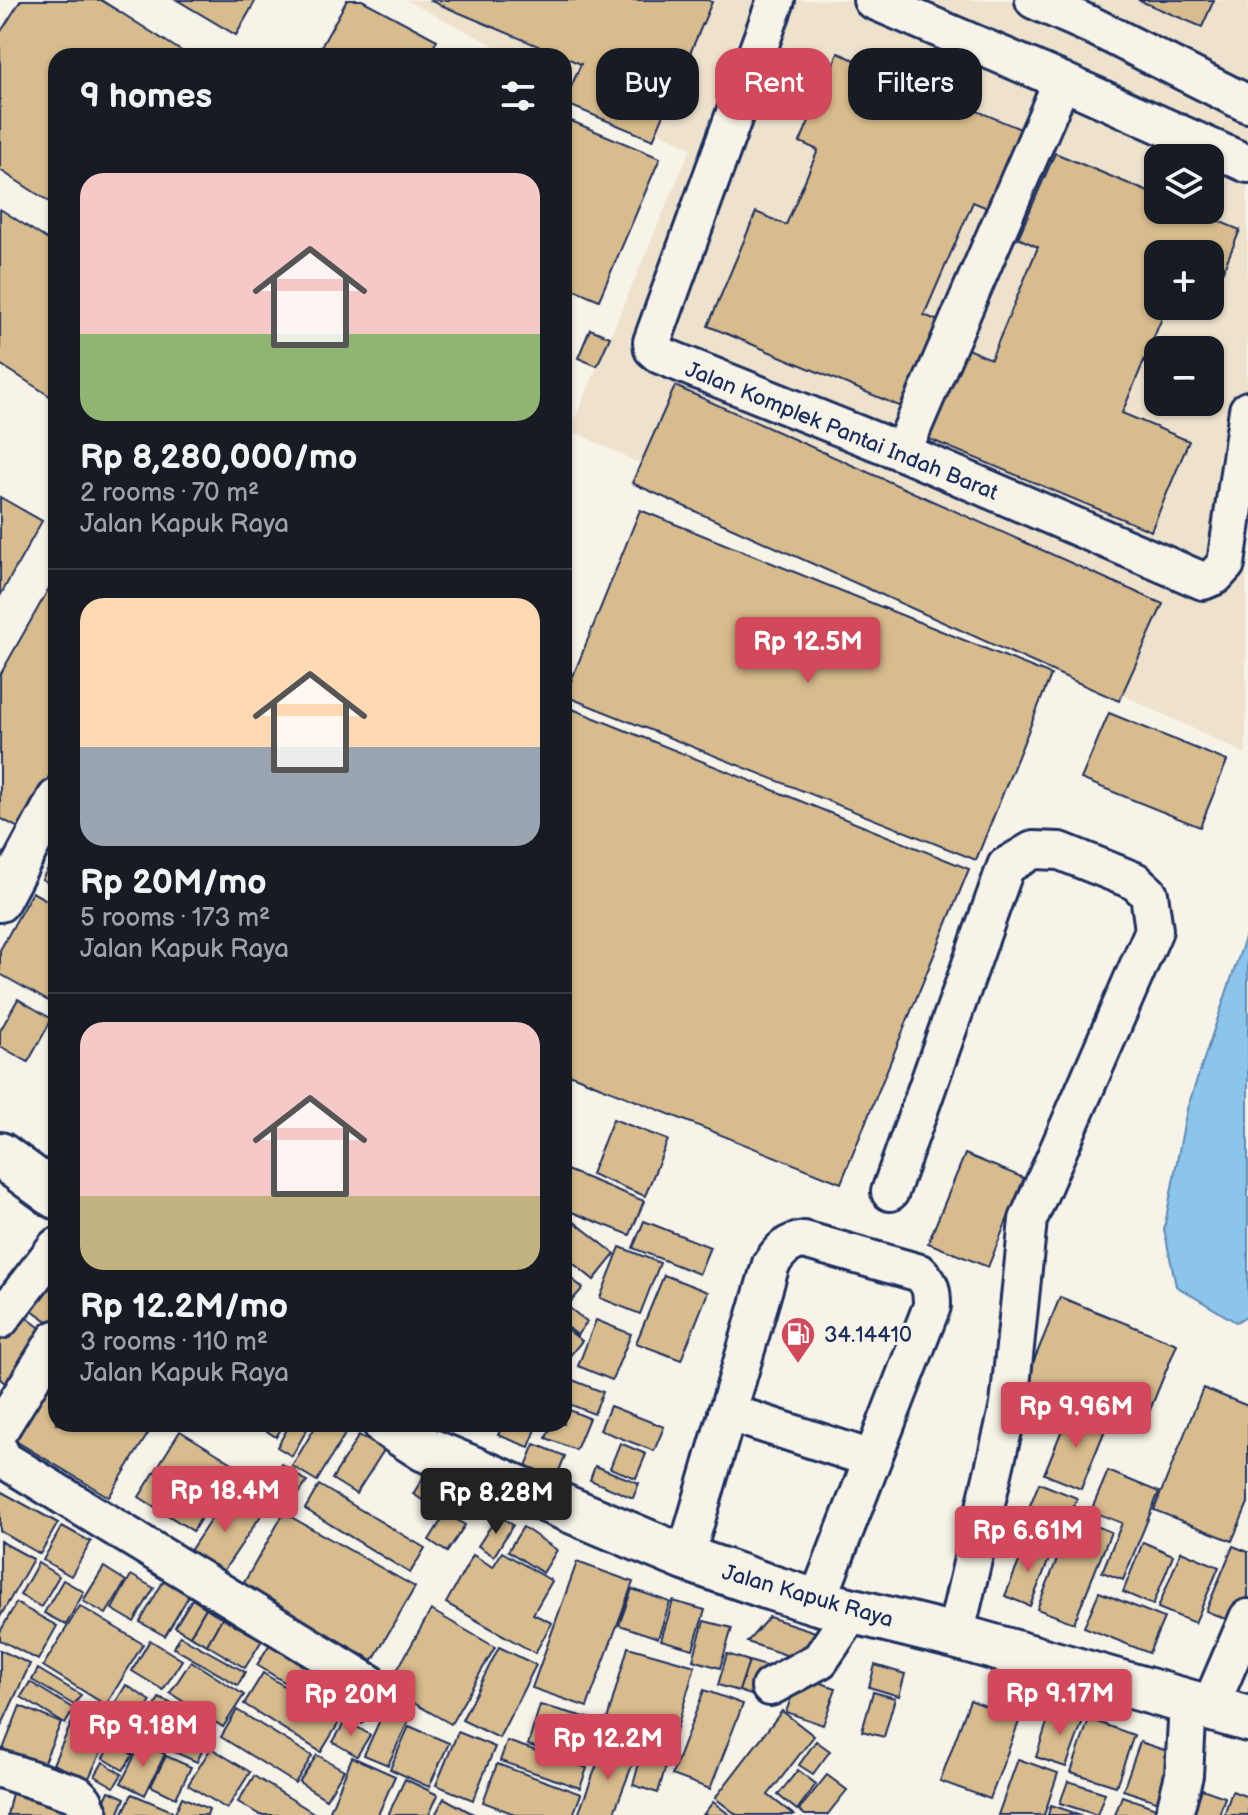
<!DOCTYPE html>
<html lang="en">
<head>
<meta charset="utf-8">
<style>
  body { margin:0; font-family:"Balsamiq Sans",sans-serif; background:#20242c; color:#f1f3f6; height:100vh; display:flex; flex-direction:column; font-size:30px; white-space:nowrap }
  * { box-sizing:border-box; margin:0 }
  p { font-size:26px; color:#9ea1a6 }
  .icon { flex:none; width:44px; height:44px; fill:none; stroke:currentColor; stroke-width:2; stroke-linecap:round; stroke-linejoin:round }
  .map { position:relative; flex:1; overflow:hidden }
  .sheet { position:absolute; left:48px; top:48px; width:524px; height:1384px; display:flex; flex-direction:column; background:#171b24; border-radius:24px; box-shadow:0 2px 6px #0004 }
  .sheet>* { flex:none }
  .hud { position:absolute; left:596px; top:48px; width:532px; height:72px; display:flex; gap:16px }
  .tools { position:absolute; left:1144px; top:144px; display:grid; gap:16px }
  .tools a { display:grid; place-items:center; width:80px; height:80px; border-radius:16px; background:#171b24; box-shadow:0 2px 6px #0004; font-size:40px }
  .price { position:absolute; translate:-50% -68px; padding:0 18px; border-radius:8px; background:#d1495b; color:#fff; font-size:26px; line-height:52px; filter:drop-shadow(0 2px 4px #0008) }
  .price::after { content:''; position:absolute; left:50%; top:48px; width:24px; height:18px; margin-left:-12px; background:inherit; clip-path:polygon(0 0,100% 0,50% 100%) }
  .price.current { background:#222; color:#fff }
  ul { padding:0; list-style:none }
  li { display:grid; align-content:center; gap:16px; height:424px; padding:0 32px }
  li+li { border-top:2px solid #363941 }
  li span { display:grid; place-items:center; height:248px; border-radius:24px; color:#555 }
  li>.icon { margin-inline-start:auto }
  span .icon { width:144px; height:144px; fill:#fffc; stroke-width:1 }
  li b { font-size:34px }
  h2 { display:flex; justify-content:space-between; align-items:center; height:96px; padding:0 32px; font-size:34px }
  .tag { padding:0 28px; border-radius:24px; background:#171b24; box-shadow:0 2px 6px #0004; font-size:28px; line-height:72px }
  .tag.current { background:#d1495b; color:#fff }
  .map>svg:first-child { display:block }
  .built { fill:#eee2cd; fill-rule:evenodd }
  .water { fill:#8bc5eb; stroke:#5e89b3; stroke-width:2 }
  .building { fill:#d8bc8d; stroke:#1b2f5e; stroke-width:2 }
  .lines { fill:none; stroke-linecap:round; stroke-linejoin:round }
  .minor-casing { stroke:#1b2f5e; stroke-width:42 }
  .major-casing { stroke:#1b2f5e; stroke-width:50 }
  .minor { stroke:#f7f3e8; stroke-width:36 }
  .major { stroke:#f7f3e8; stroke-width:44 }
  .labels { text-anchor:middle; stroke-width:6; stroke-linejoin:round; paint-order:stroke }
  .street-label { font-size:22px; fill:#1b2f5e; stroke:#f7f3e8 }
  .poi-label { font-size:22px; fill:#1b2f5e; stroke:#f7f3e8; text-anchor:start }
</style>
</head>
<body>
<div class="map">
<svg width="1248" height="1815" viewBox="0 0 1248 1815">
  <rect width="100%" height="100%" fill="#f7f3e8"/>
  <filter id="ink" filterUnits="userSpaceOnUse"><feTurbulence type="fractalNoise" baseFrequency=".0125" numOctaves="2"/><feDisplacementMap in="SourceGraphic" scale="16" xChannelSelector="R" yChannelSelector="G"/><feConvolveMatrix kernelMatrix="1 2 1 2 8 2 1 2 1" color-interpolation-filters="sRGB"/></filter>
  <g filter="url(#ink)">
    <path class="built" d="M406 0H1248L1246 754 570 430 691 148 564 82V56H514ZM1158 158H1210V210H1158ZM1158 254H1210V306H1158ZM1158 350H1210V402H1158Z"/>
    <polygon class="water" points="1248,929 1248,1315 1236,1322 1176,1286 1164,1229 1187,1109"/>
    <g class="building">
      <polygon points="21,0 101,0 189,56 56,56 56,206 0,170 0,33"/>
      <polygon points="177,0 256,0 236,35"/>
      <polygon points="347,0 362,0 437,40 429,56 316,56"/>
      <polygon points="429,0 708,0 712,2 653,140 564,103 581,64"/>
      <polygon points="1138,0 1214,0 1202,27"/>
      <polygon points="838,53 1030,133 997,212 973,202 924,315 941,322 904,408 708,326 756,212 786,225 818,150 800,142"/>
      <polygon points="564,118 660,158 599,300 564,285"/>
      <polygon points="1055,153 1158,196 1158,210 1192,210 1240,230 1210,302 1210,254 1158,254 1158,306 1167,306 1122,413 1189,441 1151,531 927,438 965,348 991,359 1038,247 1018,238"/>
      <polygon points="0,209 56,245 56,400 0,364"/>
      <polygon points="590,329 610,337 597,366 578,358"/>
      <polygon points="675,386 1163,604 1119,701 632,483"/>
      <polygon points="0,497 42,521 0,596"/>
      <polygon points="640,510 1051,675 976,860 565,696"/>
      <polygon points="56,576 56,764 20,829 0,818 0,675"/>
      <polygon points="565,706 969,869 841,1183 564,1072"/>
      <polygon points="1109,713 1227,761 1200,827 1081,779"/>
      <polygon points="56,854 56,887 42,879"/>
      <polygon points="32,892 56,905 56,996 52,1003 0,974 0,950"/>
      <polygon points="18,999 52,1019 28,1062 0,1046 0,1031"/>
      <polygon points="613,1119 668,1140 645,1196 591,1174"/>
      <polygon points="965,1154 1024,1178 988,1267 928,1243"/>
      <polygon points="564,1169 644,1201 630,1235 564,1209"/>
      <polygon points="567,1216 615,1254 594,1280 564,1256 564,1220"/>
      <polygon points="644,1221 710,1247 699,1274 633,1248"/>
      <polygon points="620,1247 660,1263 640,1314 600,1298"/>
      <polygon points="56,1258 56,1327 22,1303"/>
      <polygon points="564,1273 583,1288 567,1306 587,1322 577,1335 564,1324"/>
      <polygon points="664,1275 708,1292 681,1360 636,1343"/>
      <polygon points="1060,1297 1177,1344 1143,1427 1026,1380"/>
      <polygon points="16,1310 54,1338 14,1390 0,1379 0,1331"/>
      <polygon points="596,1320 631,1334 612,1380 578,1366"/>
      <polygon points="564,1327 582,1341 564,1363"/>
      <polygon points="56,1371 56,1424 154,1424 109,1497 14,1440"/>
      <polygon points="570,1379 603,1392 594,1414 564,1402"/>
      <polygon points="1203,1388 1248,1406 1248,1503 1232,1541 1154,1510"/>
      <polygon points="610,1406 664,1427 654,1451 600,1430"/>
      <polygon points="564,1408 589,1418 576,1450 546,1438 552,1424 564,1424"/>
      <polygon points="1070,1410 1107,1425 1081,1489 1044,1474"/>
      <polygon points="256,1424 284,1424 276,1437"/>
      <polygon points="290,1424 310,1424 292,1456 277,1447"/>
      <polygon points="317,1424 328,1424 345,1434 317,1481 292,1466"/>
      <polygon points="503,1424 538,1424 529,1447 498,1435"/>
      <polygon points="180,1431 234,1464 193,1531 139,1497"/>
      <polygon points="359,1435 384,1450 356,1494 332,1479"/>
      <polygon points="620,1443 646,1454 636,1478 610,1468"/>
      <polygon points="535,1444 565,1456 554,1483 524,1471"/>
      <polygon points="282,1464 307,1482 286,1512 261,1494"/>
      <polygon points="595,1466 639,1483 633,1498 590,1480"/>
      <polygon points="1108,1471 1159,1492 1123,1580 1102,1572 1122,1523 1091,1511"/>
      <polygon points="425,1475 455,1494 443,1513 413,1494"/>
      <polygon points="1039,1483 1077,1498 1060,1540 1022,1525"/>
      <polygon points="319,1485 425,1548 410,1573 305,1509"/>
      <polygon points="231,1489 264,1511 218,1579 186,1557"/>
      <polygon points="0,1491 58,1523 40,1554 0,1531"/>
      <polygon points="284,1513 415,1587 373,1660 242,1586"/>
      <polygon points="446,1513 465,1525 447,1552 429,1540"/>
      <polygon points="498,1515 513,1525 494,1556 478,1546"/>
      <polygon points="1074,1517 1111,1532 1074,1623 1037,1609"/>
      <polygon points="62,1526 91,1542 71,1576 43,1560"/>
      <polygon points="523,1527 557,1550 543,1573 508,1551"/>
      <polygon points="0,1541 33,1559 0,1617"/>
      <polygon points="1027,1542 1052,1552 1030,1606 1005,1596"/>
      <polygon points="1143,1542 1173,1555 1153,1605 1123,1592"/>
      <polygon points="1233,1546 1248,1552 1248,1605 1240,1625 1206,1611"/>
      <polygon points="1181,1551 1219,1567 1195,1623 1158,1608"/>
      <polygon points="502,1552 552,1581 533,1614 552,1623 535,1653 446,1603 473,1555 493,1567"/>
      <polygon points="577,1562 633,1582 587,1707 532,1688"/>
      <polygon points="38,1563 59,1576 41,1607 20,1595"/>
      <polygon points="104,1567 126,1581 106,1614 83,1601"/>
      <polygon points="131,1575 154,1588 134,1622 112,1609"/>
      <polygon points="63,1580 84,1592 66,1625 44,1613"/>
      <polygon points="164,1580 190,1594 165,1636 140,1622"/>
      <polygon points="632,1589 670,1602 658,1638 619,1625"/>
      <polygon points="1099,1592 1164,1618 1149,1653 1084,1627"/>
      <polygon points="192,1599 206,1608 190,1636 175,1627"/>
      <polygon points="673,1601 705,1610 693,1649 661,1640"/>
      <polygon points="16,1603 57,1626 38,1660 0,1640 0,1632"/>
      <polygon points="80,1606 143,1644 106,1705 43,1666"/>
      <polygon points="206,1608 222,1618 207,1645 190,1636"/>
      <polygon points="431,1610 495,1647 451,1724 387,1688"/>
      <polygon points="769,1617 828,1636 807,1662 747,1642"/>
      <polygon points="222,1618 262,1640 245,1668 207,1645"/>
      <polygon points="704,1621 732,1628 720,1668 693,1660"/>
      <polygon points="180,1636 245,1672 238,1685 174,1648"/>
      <polygon points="273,1639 318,1667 302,1693 257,1665"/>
      <polygon points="150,1640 182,1660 163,1690 132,1671"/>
      <polygon points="499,1647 536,1665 499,1738 462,1720"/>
      <polygon points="628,1647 695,1666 658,1793 633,1785 643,1749 602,1737"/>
      <polygon points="0,1650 30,1664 0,1729"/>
      <polygon points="727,1654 749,1661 739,1691 718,1685"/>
      <polygon points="191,1661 244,1695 223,1727 170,1693"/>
      <polygon points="749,1661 769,1667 760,1698 739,1691"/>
      <polygon points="875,1665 905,1674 899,1696 869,1687"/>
      <polygon points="38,1669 81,1695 74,1705 32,1680"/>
      <polygon points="323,1669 377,1702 362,1724 309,1691"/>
      <polygon points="263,1673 340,1721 321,1752 244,1704"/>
      <polygon points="799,1676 836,1688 823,1725 786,1712"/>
      <polygon points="30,1682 74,1709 65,1724 21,1697"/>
      <polygon points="126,1685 151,1701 136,1725 111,1710"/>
      <polygon points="704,1690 743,1704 710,1789 672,1775"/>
      <polygon points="873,1692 895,1698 884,1737 862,1731"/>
      <polygon points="159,1698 215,1723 197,1762 141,1737"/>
      <polygon points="970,1700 1020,1719 990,1799 940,1781"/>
      <polygon points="80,1704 116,1720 88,1780 53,1764"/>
      <polygon points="540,1705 600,1721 589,1762 528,1745"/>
      <polygon points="20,1706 61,1723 39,1773 0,1757"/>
      <polygon points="1052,1707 1084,1718 1066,1767 1036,1757"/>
      <polygon points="237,1710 312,1756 295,1783 221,1737"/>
      <polygon points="384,1711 408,1722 388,1765 364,1755"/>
      <polygon points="782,1711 814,1736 768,1795 794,1815 737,1815 715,1798"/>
      <polygon points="1089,1719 1134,1735 1116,1786 1071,1772"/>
      <polygon points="346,1720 370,1735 357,1756 333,1742"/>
      <polygon points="122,1723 140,1734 132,1747 114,1736"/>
      <polygon points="409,1726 449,1743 429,1787 390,1769"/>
      <polygon points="458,1732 495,1747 473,1800 436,1785"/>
      <polygon points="507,1741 587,1768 580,1788 500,1761"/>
      <polygon points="816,1741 830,1751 813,1774 799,1765"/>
      <polygon points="112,1742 133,1755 123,1770 103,1758"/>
      <polygon points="1140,1742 1179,1755 1162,1803 1123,1790"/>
      <polygon points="141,1743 165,1754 145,1795 121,1783"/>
      <polygon points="605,1743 636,1755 613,1815 578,1815"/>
      <polygon points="211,1748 250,1772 227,1809 188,1785"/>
      <polygon points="317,1755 344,1770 326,1799 299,1782"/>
      <polygon points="166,1756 191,1767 176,1798 151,1786"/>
      <polygon points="352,1757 395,1776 378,1815 328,1815"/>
      <polygon points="1018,1759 1058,1773 1044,1815 998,1815"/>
      <polygon points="103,1762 122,1774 114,1787 95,1776"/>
      <polygon points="497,1764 581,1794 573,1815 517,1815 483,1802"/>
      <polygon points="798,1770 816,1784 797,1810 778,1795"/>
      <polygon points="827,1775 847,1790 827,1815 805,1815 799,1810"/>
      <polygon points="254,1776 317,1815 260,1815 238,1802"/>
      <polygon points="405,1779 438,1795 429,1815 388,1815"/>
      <polygon points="1068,1781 1105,1793 1097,1815 1060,1803"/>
      <polygon points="14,1784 78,1799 74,1815 7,1815"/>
      <polygon points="1202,1789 1225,1797 1219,1815 1193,1815"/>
      <polygon points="109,1791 125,1798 118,1815 98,1815"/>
      <polygon points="1232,1791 1248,1797 1248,1815 1224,1815"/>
      <polygon points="132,1794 172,1811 170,1815 122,1815"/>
      <polygon points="1122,1796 1159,1809 1157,1815 1115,1815"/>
      <polygon points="182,1797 209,1809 207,1815 174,1815"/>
      <polygon points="444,1798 475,1815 435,1815"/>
      <polygon points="713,1802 730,1815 703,1815"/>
      <polygon points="1051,1805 1081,1815 1048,1815"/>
    </g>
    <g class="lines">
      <g class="minor-casing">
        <g id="minor">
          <polyline points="776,0 652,342 653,349 660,355 902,452 1203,581 1215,576 1226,564 1248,410"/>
          <polyline points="872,0 1062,81 1248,164"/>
          <polyline points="1034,0 1095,27 1248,104"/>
          <polyline points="902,452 1062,81"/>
          <polyline points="0,903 56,798"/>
          <polyline points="890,1192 1006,866 1033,850 1060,851 1135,881 1149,894 1154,930 1028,1220 1009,1405 955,1636"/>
          <polyline points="0,1320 56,1247"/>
          <polyline points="727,1412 872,1459"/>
          <polyline points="0,1429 56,1339"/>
          <polyline points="0,1452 3,1459 371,1684"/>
          <path d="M685 1558 771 1264C780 1250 788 1242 804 1240L920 1273C931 1284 932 1291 932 1306L817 1602"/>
          <polyline points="770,1687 820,1660 853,1611"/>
          <polyline points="1209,1709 1248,1618"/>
          <polyline points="0,1769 77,1794 84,1801 90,1815"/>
          <polyline points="1174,1815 1184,1775 1188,1703"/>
        </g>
      </g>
      <g class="major-casing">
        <g id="major">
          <polyline points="0,1155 56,1196"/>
          <polyline points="386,1424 425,1449 685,1558 772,1588 817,1602 955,1636 1248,1719"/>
        </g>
      </g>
      <use href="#minor" class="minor"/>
      <use href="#major" class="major"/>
    </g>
  </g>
  <defs>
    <g id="fuel-pin" transform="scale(1.8)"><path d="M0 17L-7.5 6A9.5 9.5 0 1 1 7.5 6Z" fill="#d1495b" stroke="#f7f3e8"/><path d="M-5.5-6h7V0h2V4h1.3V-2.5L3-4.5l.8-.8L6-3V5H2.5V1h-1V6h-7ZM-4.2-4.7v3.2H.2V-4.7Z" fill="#fff"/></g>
  </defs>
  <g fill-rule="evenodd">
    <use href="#fuel-pin" x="798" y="1334"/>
  </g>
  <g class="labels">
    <g class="street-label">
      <text transform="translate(842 430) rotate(22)" y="8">Jalan Komplek Pantai Indah Barat</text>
      <text transform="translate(808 1595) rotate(16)" y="8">Jalan Kapuk Raya</text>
    </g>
    <g class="poi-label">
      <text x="824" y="1342">34.14410</text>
    </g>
  </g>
</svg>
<div class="tools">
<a><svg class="icon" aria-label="layers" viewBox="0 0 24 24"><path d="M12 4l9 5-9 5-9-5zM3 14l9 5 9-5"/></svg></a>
<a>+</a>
<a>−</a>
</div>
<b class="price" style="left:808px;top:685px">Rp 12.5M</b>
<b class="price" style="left:1076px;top:1450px">Rp 9.96M</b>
<b class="price" style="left:225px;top:1534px">Rp 18.4M</b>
<b class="price current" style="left:496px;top:1536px">Rp 8.28M</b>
<b class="price" style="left:1028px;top:1574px">Rp 6.61M</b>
<b class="price" style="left:1060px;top:1737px">Rp 9.17M</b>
<b class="price" style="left:351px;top:1738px">Rp 20M</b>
<b class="price" style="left:143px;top:1769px">Rp 9.18M</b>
<b class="price" style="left:608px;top:1782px">Rp 12.2M</b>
<div class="hud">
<a class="tag">Buy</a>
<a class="tag current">Rent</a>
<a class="tag">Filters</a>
</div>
<section class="sheet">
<h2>9 homes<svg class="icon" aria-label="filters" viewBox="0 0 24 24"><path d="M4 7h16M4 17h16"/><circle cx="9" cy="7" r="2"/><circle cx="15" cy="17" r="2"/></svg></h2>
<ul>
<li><span style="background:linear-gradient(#f6c9c9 65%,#8fb573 0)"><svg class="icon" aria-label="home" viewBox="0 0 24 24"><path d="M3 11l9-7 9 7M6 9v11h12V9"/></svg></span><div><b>Rp 8,280,000/mo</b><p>2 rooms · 70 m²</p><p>Jalan Kapuk Raya</p></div></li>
<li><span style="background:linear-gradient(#ffd9b3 60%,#9aa5b1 0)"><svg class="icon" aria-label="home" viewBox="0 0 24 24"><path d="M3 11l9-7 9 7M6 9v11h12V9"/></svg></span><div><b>Rp 20M/mo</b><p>5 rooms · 173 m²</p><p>Jalan Kapuk Raya</p></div></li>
<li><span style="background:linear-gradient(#f6c9c9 70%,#c2b280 0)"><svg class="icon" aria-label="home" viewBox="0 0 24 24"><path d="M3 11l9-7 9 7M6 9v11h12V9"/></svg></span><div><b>Rp 12.2M/mo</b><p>3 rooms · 110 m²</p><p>Jalan Kapuk Raya</p></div></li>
</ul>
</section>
</div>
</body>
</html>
